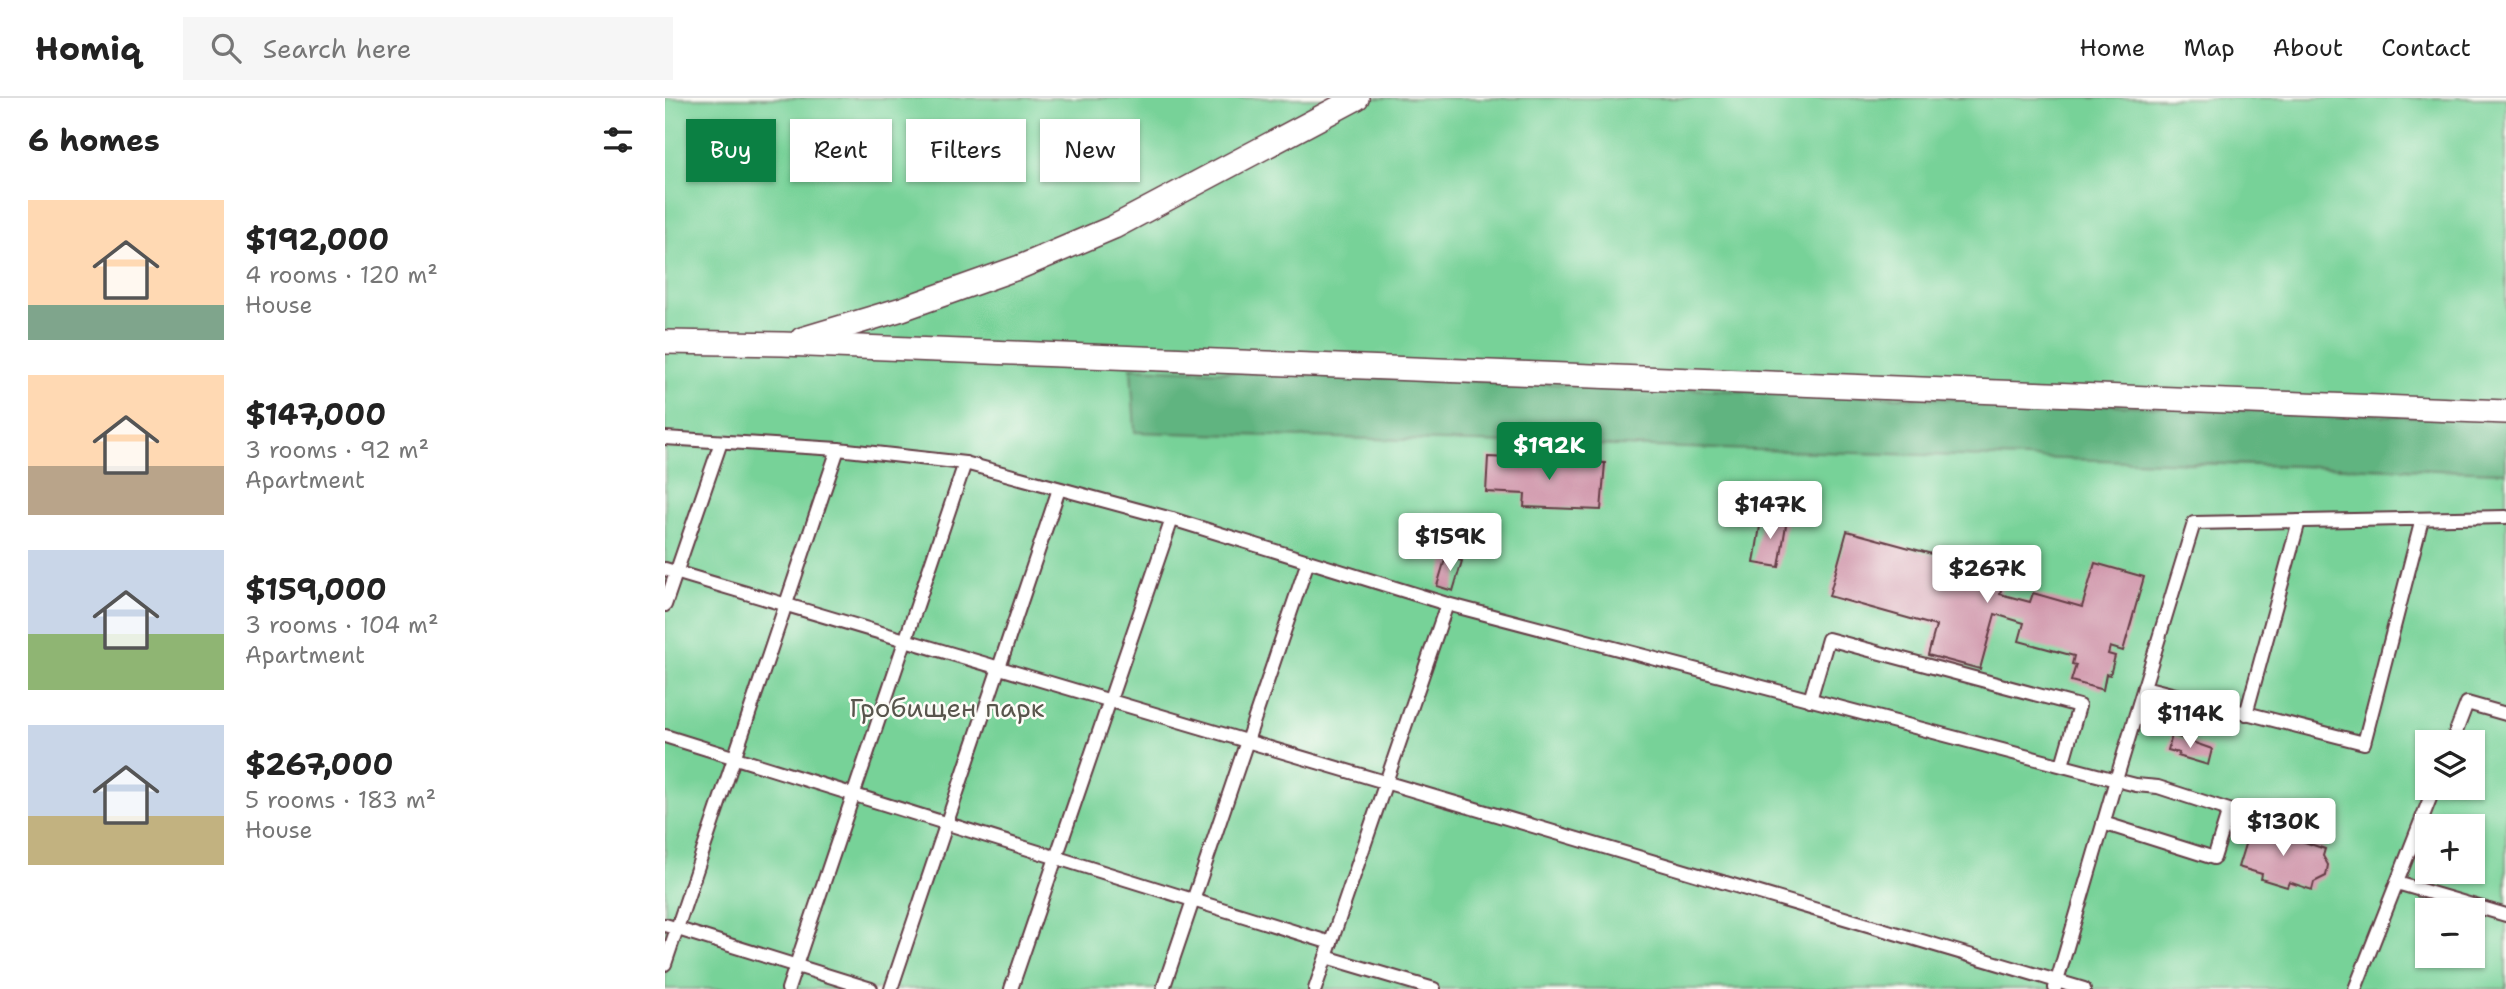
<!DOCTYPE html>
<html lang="en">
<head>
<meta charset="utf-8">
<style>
  body { margin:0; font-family:"Shantell Sans",sans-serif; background:#f6f6f6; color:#222; height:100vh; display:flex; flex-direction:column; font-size:26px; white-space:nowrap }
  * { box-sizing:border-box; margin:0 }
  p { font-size:23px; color:#767676 }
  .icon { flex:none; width:38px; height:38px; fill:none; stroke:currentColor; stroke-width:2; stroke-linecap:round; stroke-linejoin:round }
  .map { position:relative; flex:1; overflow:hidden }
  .sheet { display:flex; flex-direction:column; background:#fff; width:665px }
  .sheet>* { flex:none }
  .top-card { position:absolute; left:21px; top:21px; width:665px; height:63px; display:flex; gap:14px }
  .buttons { position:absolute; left:1750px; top:632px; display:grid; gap:14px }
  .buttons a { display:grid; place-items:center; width:70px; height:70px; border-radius:0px; background:#fff; box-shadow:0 2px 5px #0004; font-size:35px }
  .price { position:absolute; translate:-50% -60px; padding:0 16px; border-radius:7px; background:#fff; color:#222; font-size:23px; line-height:46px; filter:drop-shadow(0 2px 4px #0008) }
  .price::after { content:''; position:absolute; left:50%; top:42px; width:21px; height:16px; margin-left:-10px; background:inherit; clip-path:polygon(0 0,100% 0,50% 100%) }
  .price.active { background:#0b8043; color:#fff }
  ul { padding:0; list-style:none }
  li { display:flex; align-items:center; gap:21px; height:175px; padding:0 28px }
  li span { display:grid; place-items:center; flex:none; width:196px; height:140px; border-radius:0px; color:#555 }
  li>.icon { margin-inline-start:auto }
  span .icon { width:84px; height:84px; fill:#fffc; stroke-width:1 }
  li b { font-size:30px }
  h2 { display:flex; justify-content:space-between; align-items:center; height:84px; padding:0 28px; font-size:30px }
  .pill { padding:0 24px; border-radius:0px; background:#fff; box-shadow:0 2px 5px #0004; font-size:24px; line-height:63px }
  .pill.active { background:#0b8043; color:#fff }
  header { display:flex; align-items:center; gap:42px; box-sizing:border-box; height:98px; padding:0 35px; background:#fff; border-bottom:2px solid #e0e0e0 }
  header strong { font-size:33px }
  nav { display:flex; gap:38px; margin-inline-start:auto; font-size:24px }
  .search { width:490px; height:63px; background:#f6f6f6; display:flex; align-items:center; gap:18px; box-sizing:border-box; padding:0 24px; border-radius:0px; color:#767676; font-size:26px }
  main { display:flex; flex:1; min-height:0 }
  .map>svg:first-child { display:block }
  .green { fill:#77d298; stroke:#607862; stroke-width:2; fill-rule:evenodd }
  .forest { fill:#61b480; stroke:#566a56; stroke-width:2 }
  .building { fill:#ce92a7 }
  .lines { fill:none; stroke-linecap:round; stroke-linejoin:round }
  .service-casing { stroke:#643d45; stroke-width:16 }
  .minor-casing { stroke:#643d45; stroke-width:26 }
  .service { stroke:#fff; stroke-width:12 }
  .minor { stroke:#fff; stroke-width:23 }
  .labels { text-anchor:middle; stroke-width:5; stroke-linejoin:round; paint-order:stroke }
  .park-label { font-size:26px; fill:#58554c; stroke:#fdfcf7 }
</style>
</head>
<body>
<header>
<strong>Homiq</strong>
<div class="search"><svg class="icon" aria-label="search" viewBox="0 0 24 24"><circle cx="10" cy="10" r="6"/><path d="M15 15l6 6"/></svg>Search here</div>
<nav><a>Home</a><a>Map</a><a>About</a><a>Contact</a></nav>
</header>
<main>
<section class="sheet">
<h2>6 homes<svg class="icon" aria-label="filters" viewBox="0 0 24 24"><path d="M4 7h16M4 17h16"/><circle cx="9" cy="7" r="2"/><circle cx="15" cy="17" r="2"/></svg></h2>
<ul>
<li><span style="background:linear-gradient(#ffd9b3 75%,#7fa58c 0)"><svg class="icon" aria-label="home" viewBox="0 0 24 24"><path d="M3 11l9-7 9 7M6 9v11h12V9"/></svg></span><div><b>$192,000</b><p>4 rooms · 120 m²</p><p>House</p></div></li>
<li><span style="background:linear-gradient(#ffd9b3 65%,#b9a48a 0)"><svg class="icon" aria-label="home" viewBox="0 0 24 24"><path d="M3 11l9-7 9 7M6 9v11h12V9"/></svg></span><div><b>$147,000</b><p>3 rooms · 92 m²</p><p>Apartment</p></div></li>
<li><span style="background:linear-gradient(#c9d6e8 60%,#8fb573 0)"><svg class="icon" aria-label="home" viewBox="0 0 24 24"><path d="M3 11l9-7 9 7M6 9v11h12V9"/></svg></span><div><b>$159,000</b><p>3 rooms · 104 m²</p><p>Apartment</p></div></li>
<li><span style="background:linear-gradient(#c9d6e8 65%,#c2b280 0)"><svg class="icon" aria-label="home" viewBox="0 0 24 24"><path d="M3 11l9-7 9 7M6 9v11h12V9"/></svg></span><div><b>$267,000</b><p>5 rooms · 183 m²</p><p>House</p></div></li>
</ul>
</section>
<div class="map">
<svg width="1841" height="891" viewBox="0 0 1841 891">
  <rect width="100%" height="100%" fill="#fdfcf7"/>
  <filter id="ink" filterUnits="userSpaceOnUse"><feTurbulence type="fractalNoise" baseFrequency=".0143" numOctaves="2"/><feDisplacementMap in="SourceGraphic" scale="14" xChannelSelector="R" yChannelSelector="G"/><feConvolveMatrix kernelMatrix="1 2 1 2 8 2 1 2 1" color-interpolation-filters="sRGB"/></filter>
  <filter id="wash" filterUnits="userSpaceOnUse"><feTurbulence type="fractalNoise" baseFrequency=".00686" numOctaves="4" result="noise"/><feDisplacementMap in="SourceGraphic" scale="28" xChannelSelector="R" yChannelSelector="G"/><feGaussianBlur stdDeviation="1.57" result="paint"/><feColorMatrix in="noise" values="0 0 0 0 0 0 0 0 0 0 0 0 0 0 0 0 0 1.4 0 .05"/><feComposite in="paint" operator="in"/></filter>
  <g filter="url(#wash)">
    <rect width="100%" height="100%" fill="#f8ead8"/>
    <path class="green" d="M0 0H1841V322L1520 365 1841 374V891H0ZM1762 644H1808V690H1762ZM1762 728H1808V774H1762ZM1762 812H1808V858H1762Z"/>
    <polygon class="forest" points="466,270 1841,322 1841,374 470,334"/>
    <g id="blocks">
      <g class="building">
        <polygon points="823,359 940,365 936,412 859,409 860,396 821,394"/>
        <polygon points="1097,416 1122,421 1114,469 1089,465"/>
        <polygon points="1182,433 1289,462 1291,457 1342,471 1335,496 1365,504 1368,495 1417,509 1430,465 1479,479 1458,553 1445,549 1443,556 1450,558 1445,577 1441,576 1438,592 1406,583 1411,567 1407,566 1409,558 1354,543 1359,525 1330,516 1315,571 1263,557 1271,528 1164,498"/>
        <polygon points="781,458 797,463 788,493 772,488"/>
        <polygon points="1507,637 1547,651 1543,667 1513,658 1514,655 1503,652"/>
        <polygon points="1586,727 1610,735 1611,729 1638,738 1636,743 1660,751 1658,758 1663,767 1661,778 1649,784 1647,792 1624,784 1622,789 1596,781 1597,776 1573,769"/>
      </g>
    </g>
  </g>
  <g filter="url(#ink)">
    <use href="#blocks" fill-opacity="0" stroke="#643d45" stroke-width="2"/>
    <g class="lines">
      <g class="service-casing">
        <g id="service">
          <polyline points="0,340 173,351 300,365 507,421 782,506 650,891"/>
          <polyline points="1757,421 1699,645 1479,589 1529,425 1841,419"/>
          <polyline points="0,471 1419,891"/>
          <polyline points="782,506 1451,682 1390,890"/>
          <polyline points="0,507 56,344"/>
          <polyline points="1145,602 1163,541 1414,608 1397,667"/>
          <polyline points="1581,616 1634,423"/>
          <polyline points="0,638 666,845"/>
          <polyline points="1787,644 1802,605 1841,616"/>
          <polyline points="1438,725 1549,760 1564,712 1493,689 1471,687 1451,682 1479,589"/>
          <polyline points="1732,785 1841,817"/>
          <polyline points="0,827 206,891"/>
          <polyline points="661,859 769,891"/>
          <polyline points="0,866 173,351"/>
          <polyline points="123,891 300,365"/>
          <polyline points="226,891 394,391"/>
          <polyline points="346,891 507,421"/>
          <polyline points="498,891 643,463"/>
          <polyline points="1690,891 1769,690"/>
        </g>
      </g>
      <g class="minor-casing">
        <g id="minor">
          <polyline points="137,241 237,211 355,169 449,129 692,0"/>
          <polyline points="0,244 118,246 1841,314"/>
        </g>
      </g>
      <use href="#service" class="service"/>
      <use href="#minor" class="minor"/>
    </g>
  </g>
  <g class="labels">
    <g class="park-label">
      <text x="282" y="619">Гробищен парк</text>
    </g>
  </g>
</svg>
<div class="buttons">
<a><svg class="icon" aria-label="layers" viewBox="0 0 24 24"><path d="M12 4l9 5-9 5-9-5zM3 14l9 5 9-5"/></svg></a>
<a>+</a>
<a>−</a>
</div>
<b class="price active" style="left:884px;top:384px">$192K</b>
<b class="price" style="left:1105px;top:443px">$147K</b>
<b class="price" style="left:785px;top:475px">$159K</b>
<b class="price" style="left:1322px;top:507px">$267K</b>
<b class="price" style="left:1525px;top:652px">$114K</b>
<b class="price" style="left:1618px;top:760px">$130K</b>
<div class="top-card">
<a class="pill active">Buy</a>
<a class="pill">Rent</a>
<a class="pill">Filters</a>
<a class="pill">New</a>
</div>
</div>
</main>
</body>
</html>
